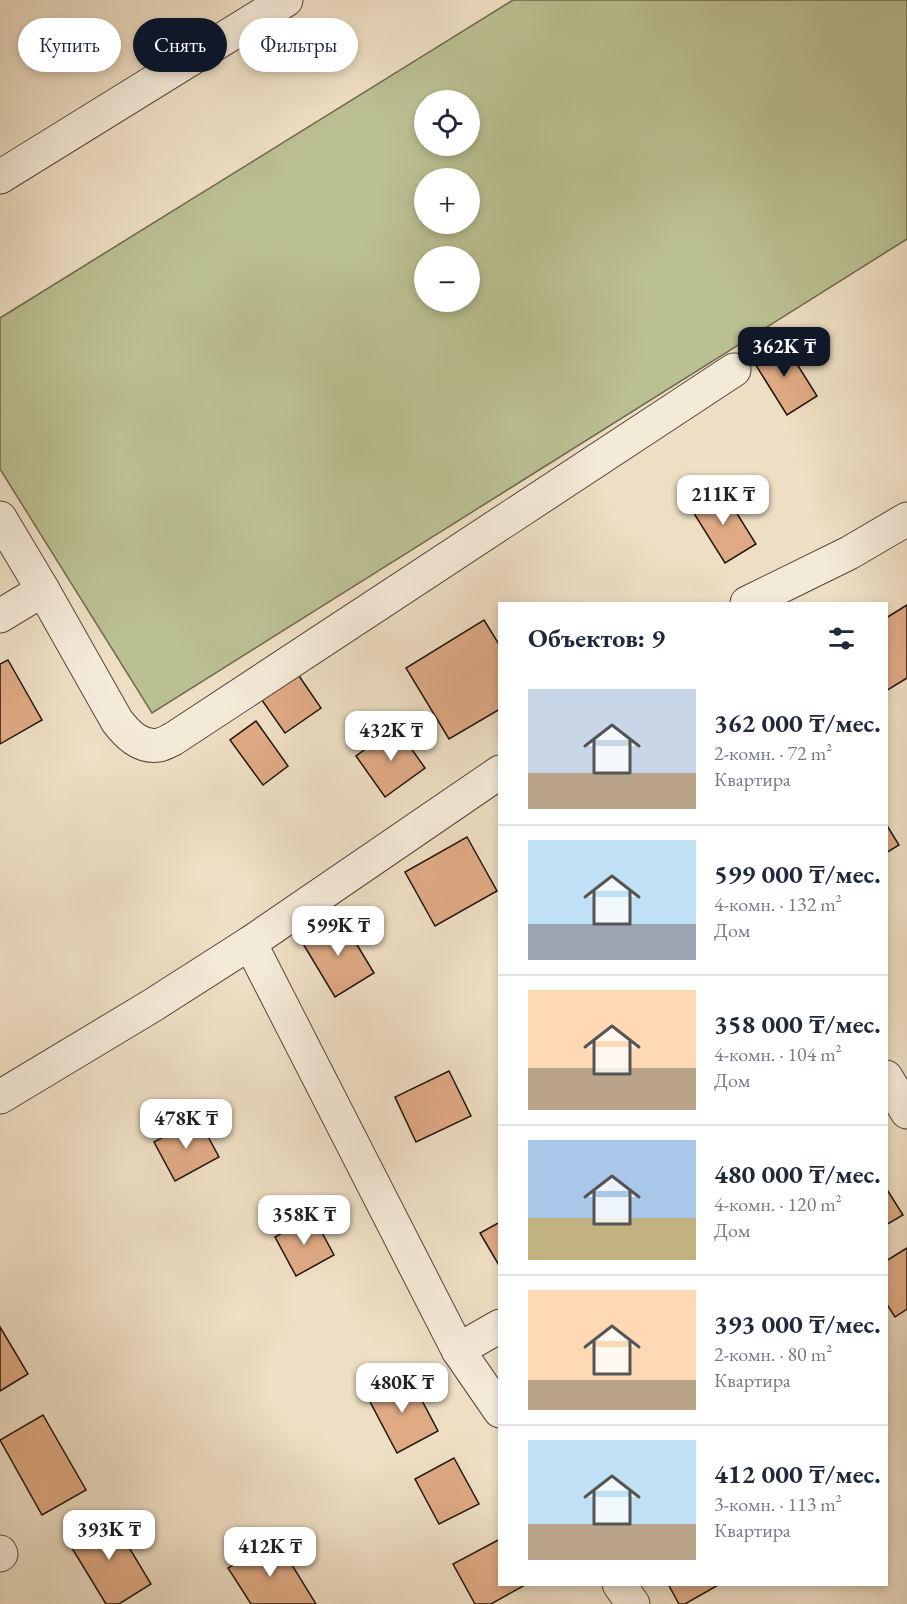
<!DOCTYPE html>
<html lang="ru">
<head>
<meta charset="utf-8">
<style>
  body { margin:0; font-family:"EB Garamond",serif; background:#f6f6f7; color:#1f2937; height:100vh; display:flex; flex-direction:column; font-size:22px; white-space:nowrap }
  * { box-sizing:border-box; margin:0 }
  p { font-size:20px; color:#747a83 }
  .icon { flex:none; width:33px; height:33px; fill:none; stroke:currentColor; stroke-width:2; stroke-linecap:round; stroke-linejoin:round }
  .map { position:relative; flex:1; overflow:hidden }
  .side { position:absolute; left:498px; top:602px; width:390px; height:984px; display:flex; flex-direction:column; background:#fff; border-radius:0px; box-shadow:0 3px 9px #0003 }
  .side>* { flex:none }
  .top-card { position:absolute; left:18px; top:18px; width:390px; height:54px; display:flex; gap:12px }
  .buttons { position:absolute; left:414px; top:90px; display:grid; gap:12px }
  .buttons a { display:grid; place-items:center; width:66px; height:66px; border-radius:50%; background:#fff; box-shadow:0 3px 9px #0003; font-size:30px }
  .price { position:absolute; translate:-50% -51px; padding:0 14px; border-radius:12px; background:#fff; color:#222; font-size:20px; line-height:39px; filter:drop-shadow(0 2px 3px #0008) }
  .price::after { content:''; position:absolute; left:50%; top:36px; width:18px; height:14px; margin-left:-9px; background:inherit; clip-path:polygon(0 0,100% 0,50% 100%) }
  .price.current { background:#111827; color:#fff }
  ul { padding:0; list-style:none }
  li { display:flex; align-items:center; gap:18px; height:150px; padding:0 30px }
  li+li { border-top:2px solid #e0e1e3 }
  li span { display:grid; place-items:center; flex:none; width:168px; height:120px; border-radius:0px; color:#555 }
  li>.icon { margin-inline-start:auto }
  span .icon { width:72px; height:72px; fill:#fffc; stroke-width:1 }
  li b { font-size:26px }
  h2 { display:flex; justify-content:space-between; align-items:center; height:72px; padding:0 30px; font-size:26px }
  .tag { padding:0 21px; border-radius:27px; background:#fff; box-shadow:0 3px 9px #0003; font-size:21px; line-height:54px }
  .tag.current { background:#111827; color:#fff }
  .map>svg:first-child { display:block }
  .green { fill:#bbc092; stroke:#6e6a50; stroke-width:1.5; fill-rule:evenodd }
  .building { fill:#dfaa84; stroke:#22150e; stroke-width:1.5 }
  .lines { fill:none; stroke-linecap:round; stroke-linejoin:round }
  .minor-casing { stroke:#55473b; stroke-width:35 }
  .minor { stroke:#f4ead8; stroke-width:33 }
</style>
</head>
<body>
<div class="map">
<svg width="907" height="1604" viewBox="0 0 907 1604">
  <rect width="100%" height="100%" fill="#eedec3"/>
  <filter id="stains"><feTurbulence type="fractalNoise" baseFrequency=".00333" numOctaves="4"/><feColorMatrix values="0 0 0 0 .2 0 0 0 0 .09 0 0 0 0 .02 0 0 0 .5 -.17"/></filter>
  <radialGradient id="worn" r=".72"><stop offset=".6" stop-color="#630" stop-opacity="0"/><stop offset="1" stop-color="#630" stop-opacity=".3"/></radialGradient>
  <path class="green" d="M513 0H907V239L152 713 0 469V318ZM424 100H470V146H424ZM424 178H470V224H424ZM424 256H470V302H424Z"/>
  <g class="building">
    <polygon points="782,340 817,396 787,415 752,359"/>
    <polygon points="721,488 756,544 725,563 690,507"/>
    <polygon points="907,605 907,678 886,691 886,618"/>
    <polygon points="484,620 500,646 500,709 449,739 406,668"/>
    <polygon points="8,660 42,720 0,744 0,664"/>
    <polygon points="295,670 321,708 285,733 259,696"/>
    <polygon points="256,721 288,766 263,785 230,740"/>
    <polygon points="396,727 425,768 385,797 356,756"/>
    <polygon points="886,824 899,845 886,853"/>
    <polygon points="467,837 497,891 435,926 405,872"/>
    <polygon points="341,918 374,973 335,997 302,942"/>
    <polygon points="449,1071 471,1116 416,1142 395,1097"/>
    <polygon points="198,1118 219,1157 175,1181 154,1142"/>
    <polygon points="886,1188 903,1215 886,1225"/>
    <polygon points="313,1216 334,1255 296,1276 275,1237"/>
    <polygon points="500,1222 500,1267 480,1233"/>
    <polygon points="907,1248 907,1309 895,1317 886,1303 886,1261"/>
    <polygon points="0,1327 28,1374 0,1391"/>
    <polygon points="408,1374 438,1431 397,1453 367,1396"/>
    <polygon points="43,1415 86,1490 42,1515 0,1440"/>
    <polygon points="454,1458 479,1504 439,1524 415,1479"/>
    <polygon points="109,1514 151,1584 119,1604 106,1604 67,1540"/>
    <polygon points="276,1539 316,1604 251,1604 228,1568"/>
    <polygon points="500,1539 500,1584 525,1584 525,1585 491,1604 475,1604 453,1564"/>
    <polygon points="668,1584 720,1584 685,1604 679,1604"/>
  </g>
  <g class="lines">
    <g class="minor-casing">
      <g id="minor">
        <polyline points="0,177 286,0"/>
        <polyline points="0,518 43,590"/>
        <polyline points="747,603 849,553 907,519"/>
        <path d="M0 616 43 590 117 721C127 734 140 748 159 745 164 744 169 741 173 739L734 370"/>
        <polyline points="250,943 458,1350 500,1411"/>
        <polyline points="886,1077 907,1112"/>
        <polyline points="0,1097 153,1005 250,943 500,772"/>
        <polyline points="458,1350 500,1326"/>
        <polyline points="0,1552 1,1554 0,1555"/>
        <polyline points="619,1584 633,1604"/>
      </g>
    </g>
    <use href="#minor" class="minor"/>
  </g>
  <rect width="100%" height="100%" filter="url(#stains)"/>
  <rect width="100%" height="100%" fill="url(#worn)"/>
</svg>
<div class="buttons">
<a><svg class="icon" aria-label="locate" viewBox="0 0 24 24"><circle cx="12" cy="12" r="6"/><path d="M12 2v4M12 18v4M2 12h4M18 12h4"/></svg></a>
<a>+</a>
<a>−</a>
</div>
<b class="price current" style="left:784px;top:378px">362K ₸</b>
<b class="price" style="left:723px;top:526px">211K ₸</b>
<b class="price" style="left:391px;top:762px">432K ₸</b>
<b class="price" style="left:338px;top:957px">599K ₸</b>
<b class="price" style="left:186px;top:1150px">478K ₸</b>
<b class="price" style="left:304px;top:1246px">358K ₸</b>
<b class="price" style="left:402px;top:1414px">480K ₸</b>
<b class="price" style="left:109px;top:1561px">393K ₸</b>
<b class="price" style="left:270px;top:1578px">412K ₸</b>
<div class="top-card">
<a class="tag">Купить</a>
<a class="tag current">Снять</a>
<a class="tag">Фильтры</a>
</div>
<section class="side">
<h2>Объектов: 9<svg class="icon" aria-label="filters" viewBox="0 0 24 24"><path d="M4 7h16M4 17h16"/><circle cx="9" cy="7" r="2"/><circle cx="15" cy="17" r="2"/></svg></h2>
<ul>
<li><span style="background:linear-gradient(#c9d6e8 70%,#b9a48a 0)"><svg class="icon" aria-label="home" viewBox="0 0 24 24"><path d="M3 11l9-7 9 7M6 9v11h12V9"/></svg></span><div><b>362 000 ₸/мес.</b><p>2-комн. · 72 m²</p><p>Квартира</p></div></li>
<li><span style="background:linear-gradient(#bfe0f5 70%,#9aa5b1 0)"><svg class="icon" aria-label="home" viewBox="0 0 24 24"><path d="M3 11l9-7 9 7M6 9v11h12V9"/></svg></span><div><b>599 000 ₸/мес.</b><p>4-комн. · 132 m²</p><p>Дом</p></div></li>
<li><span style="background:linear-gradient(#ffd9b3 65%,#b9a48a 0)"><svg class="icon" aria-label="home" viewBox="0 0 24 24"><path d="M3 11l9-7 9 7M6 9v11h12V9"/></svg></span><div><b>358 000 ₸/мес.</b><p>4-комн. · 104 m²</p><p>Дом</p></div></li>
<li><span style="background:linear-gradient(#a9c7e8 65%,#c2b280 0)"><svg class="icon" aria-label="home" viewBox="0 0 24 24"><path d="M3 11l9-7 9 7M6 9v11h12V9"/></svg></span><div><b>480 000 ₸/мес.</b><p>4-комн. · 120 m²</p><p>Дом</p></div></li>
<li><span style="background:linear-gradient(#ffd9b3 75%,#b9a48a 0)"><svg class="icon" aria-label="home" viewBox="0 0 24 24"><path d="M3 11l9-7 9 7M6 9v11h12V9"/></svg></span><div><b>393 000 ₸/мес.</b><p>2-комн. · 80 m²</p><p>Квартира</p></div></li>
<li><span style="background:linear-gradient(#bfe0f5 70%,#b9a48a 0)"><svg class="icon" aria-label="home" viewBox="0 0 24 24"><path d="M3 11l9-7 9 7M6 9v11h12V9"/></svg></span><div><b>412 000 ₸/мес.</b><p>3-комн. · 113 m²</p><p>Квартира</p></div></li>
</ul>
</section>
</div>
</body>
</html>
